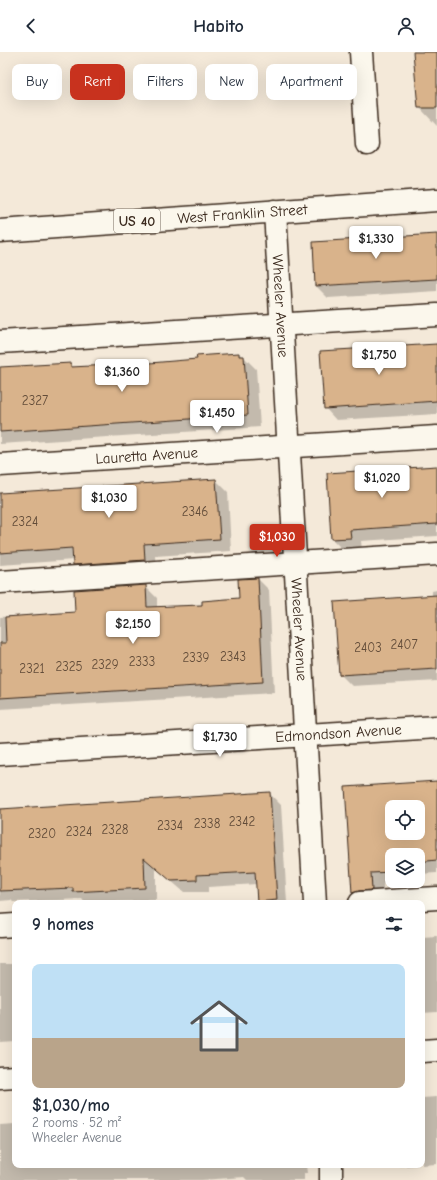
<!DOCTYPE html>
<html lang="en">
<head>
<meta charset="utf-8">
<style>
  body { margin:0; font-family:"Comic Neue",sans-serif; background:#f6f6f7; color:#1f2937; height:100vh; display:flex; flex-direction:column; font-size:15px; white-space:nowrap }
  * { box-sizing:border-box; margin:0 }
  p { font-size:13px; color:#747a83 }
  .icon { flex:none; width:22px; height:22px; fill:none; stroke:currentColor; stroke-width:2; stroke-linecap:round; stroke-linejoin:round }
  .map { position:relative; flex:1; overflow:hidden }
  .panel { position:absolute; left:12px; top:848px; width:413px; height:268px; display:flex; flex-direction:column; background:#fff; border-radius:8px; box-shadow:0 4px 16px #0002 }
  .panel>* { flex:none }
  .hud { position:absolute; left:12px; top:12px; width:413px; height:36px; display:flex; gap:8px }
  .controls { position:absolute; left:385px; top:748px; display:grid; gap:8px }
  .controls a { display:grid; place-items:center; width:40px; height:40px; border-radius:8px; background:#fff; box-shadow:0 4px 16px #0002; font-size:20px }
  .price { position:absolute; translate:-50% -34px; padding:0 9px; border-radius:4px; background:#fff; color:#222; font-size:13px; line-height:26px; filter:drop-shadow(0 1px 2px #0008) }
  .price::after { content:''; position:absolute; left:50%; top:24px; width:12px; height:9px; margin-left:-6px; background:inherit; clip-path:polygon(0 0,100% 0,50% 100%) }
  .price.active { background:#c8321e; color:#fff }
  ul { padding:0; list-style:none }
  li { display:grid; align-content:center; gap:8px; height:212px; padding:0 20px }
  li+li { border-top:1px solid #e0e1e3 }
  li span { display:grid; place-items:center; height:124px; border-radius:8px; color:#555 }
  li>.icon { margin-inline-start:auto }
  span .icon { width:72px; height:72px; fill:#fffc; stroke-width:1 }
  li b { font-size:17px }
  h2 { display:flex; justify-content:space-between; align-items:center; height:48px; padding:0 20px; font-size:17px }
  .tag { padding:0 14px; border-radius:8px; background:#fff; box-shadow:0 4px 16px #0002; font-size:14px; line-height:36px }
  .tag.active { background:#c8321e; color:#fff }
  header { display:flex; justify-content:space-between; align-items:center; height:52px; padding:0 20px; background:#fff; font-size:18px; font-weight:700 }
  .map>svg:first-child { display:block }
  .shadow { fill:#0003; fill-rule:evenodd }
  .building { fill:#d9b38b; stroke:#3b2a1e; fill-rule:evenodd }
  .lines { fill:none; stroke-linecap:round; stroke-linejoin:round }
  .minor-casing { stroke:#3b2a1e; stroke-width:25 }
  .major-casing { stroke:#3b2a1e; stroke-width:25 }
  .minor { stroke:#fbf7ec; stroke-width:22 }
  .major { stroke:#fbf7ec; stroke-width:22 }
  .labels { text-anchor:middle; stroke-width:3; stroke-linejoin:round; paint-order:stroke }
  .number-label { font-size:13px; fill:#624c39 }
  .shield { fill:#fbf7ec; stroke:#75685c; stroke-width:1 }
  .shield-label { font-size:14px; font-weight:bold; fill:#3b2a1e }
  .street-label { font-size:15px; fill:#3b2a1e; stroke:#fbf7ec }
</style>
</head>
<body>
<header><svg class="icon" aria-label="back" viewBox="0 0 24 24"><path d="M15 5l-7 7 7 7"/></svg>Habito<svg class="icon" aria-label="person" viewBox="0 0 24 24"><circle cx="12" cy="8" r="4"/><path d="M4 21q1-7 8-7t8 7"/></svg></header>
<div class="map">
<svg width="437" height="1128" viewBox="0 0 437 1128">
  <rect width="100%" height="100%" fill="#f4e9d9"/>
  <filter id="ink" filterUnits="userSpaceOnUse"><feTurbulence type="fractalNoise" baseFrequency=".025" numOctaves="2"/><feDisplacementMap in="SourceGraphic" scale="8" xChannelSelector="R" yChannelSelector="G"/><feConvolveMatrix kernelMatrix="1 2 1 2 8 2 1 2 1" color-interpolation-filters="sRGB"/></filter>
  <g filter="url(#ink)">
    <g class="shadow">
      <polygon points="414,0 437,0 437,74 419,55"/>
      <polygon points="437,183 437,239 328,246 316,234 314,191"/>
      <polygon points="437,293 437,362 336,368 325,356"/>
      <polygon points="239,302 244,305 256,317 260,375 0,392 0,316 70,312 75,316 198,308"/>
      <polygon points="437,415 437,484 361,489 362,498 344,499 332,487"/>
      <polygon points="216,428 228,440 231,499 155,504 156,520 86,524 74,512 74,508 0,513 0,442"/>
      <polygon points="258,527 269,538 274,641 0,657 0,565 76,561 145,534 157,546 157,556 203,554 240,547"/>
      <polygon points="437,538 437,629 352,634 340,622 432,545 432,539"/>
      <path d="M437 730V821L418 822V803H392V829L416 830 383 832V849L364 851 353 841 347 736ZM392 755H418V781H392Z"/>
      <polygon points="269,741 281,753 287,851 258,851 257,832 208,835 208,840 184,840 156,816 156,848 92,851 85,851 82,847 13,850 11,848 0,849 0,758"/>
      <polygon points="437,884 437,960 422,961 422,885"/>
      <polygon points="0,912 15,912 15,989 0,990"/>
      <polygon points="437,1045 437,1112 422,1113 422,1046"/>
      <polygon points="15,1072 15,1113 306,1113 307,1121 304,1121 304,1128 247,1128 244,1125 202,1128 0,1128 0,1073"/>
      <polygon points="376,1113 421,1113 378,1116"/>
    </g>
    <g class="building">
      <polygon points="413,0 437,0 437,56 418,56"/>
      <polygon points="437,182 437,227 315,234 313,190"/>
      <polygon points="437,292 437,349 324,357 320,299"/>
      <polygon points="239,301 239,304 244,304 248,363 0,380 0,315 71,311 71,315 150,311 197,307 196,304"/>
      <polygon points="437,414 437,472 350,478 351,486 331,487 327,421"/>
      <polygon points="216,427 220,487 144,492 145,508 73,513 72,496 0,501 0,441"/>
      <polygon points="258,526 263,630 0,646 0,591 6,591 5,565 75,560 74,538 146,533 147,555 202,553 202,549 239,546 238,527"/>
      <polygon points="437,543 437,617 339,623 334,550"/>
      <path d="M437 729V808L418 810V803H392V820L371 821 372 838 359 839 352 841 345 735ZM392 755H418V781H392Z"/>
      <polygon points="270,740 277,848 257,850 255,820 197,823 197,828 171,829 144,806 145,836 73,840 73,836 0,839 0,757"/>
    </g>
    <g class="lines">
      <g class="minor-casing">
        <g id="minor">
          <polyline points="361,0 367,92"/>
          <path id="s1" d="M275 159 315 851"/>
          <polyline points="0,290 437,263"/>
          <path id="s2" d="M0 413 437 385"/>
          <polyline points="0,530 437,502"/>
          <polyline points="360,851 437,846"/>
          <polyline points="0,874 15,873"/>
          <polyline points="422,999 437,998"/>
          <polyline points="0,1026 15,1025"/>
          <polyline points="331,1113 331,1128"/>
        </g>
      </g>
      <g class="major-casing">
        <g id="major">
          <path id="s3" d="M0 179 437 148"/>
          <path id="s4" d="M0 702 437 675"/>
        </g>
      </g>
      <use href="#minor" class="minor"/>
      <use href="#major" class="major"/>
    </g>
  </g>
  <g class="labels">
    <g class="number-label">
      <text x="35" y="353">2327</text>
      <text x="195" y="464">2346</text>
      <text x="25" y="474">2324</text>
      <text x="404" y="597">2407</text>
      <text x="368" y="600">2403</text>
      <text x="233" y="609">2343</text>
      <text x="196" y="610">2339</text>
      <text x="142" y="614">2333</text>
      <text x="105" y="617">2329</text>
      <text x="69" y="619">2325</text>
      <text x="32" y="621">2321</text>
      <text x="242" y="774">2342</text>
      <text x="207" y="776">2338</text>
      <text x="170" y="778">2334</text>
      <text x="115" y="782">2328</text>
      <text x="79" y="784">2324</text>
      <text x="42" y="786">2320</text>
    </g>
    <rect class="shield" x="114" y="157" width="46" height="24" rx="3"/>
    <g class="shield-label">
      <text x="137" y="174">US 40</text>
    </g>
    <g class="street-label">
      <text dy="5" stroke="none"><textPath href="#s3" startOffset="243">West Franklin Street</textPath></text>
      <text dy="5" stroke="none"><textPath href="#s1" startOffset="95">Wheeler Avenue</textPath></text>
      <text dy="5" stroke="none"><textPath href="#s2" startOffset="147">Lauretta Avenue</textPath></text>
      <text dy="5" stroke="none"><textPath href="#s1" startOffset="419">Wheeler Avenue</textPath></text>
      <text dy="5" stroke="none"><textPath href="#s4" startOffset="339">Edmondson Avenue</textPath></text>
    </g>
  </g>
</svg>
<div class="controls">
<a><svg class="icon" aria-label="locate" viewBox="0 0 24 24"><circle cx="12" cy="12" r="6"/><path d="M12 2v4M12 18v4M2 12h4M18 12h4"/></svg></a>
<a><svg class="icon" aria-label="layers" viewBox="0 0 24 24"><path d="M12 4l9 5-9 5-9-5zM3 14l9 5 9-5"/></svg></a>
</div>
<b class="price" style="left:376px;top:208px">$1,330</b>
<b class="price" style="left:379px;top:324px">$1,750</b>
<b class="price" style="left:122px;top:341px">$1,360</b>
<b class="price" style="left:217px;top:382px">$1,450</b>
<b class="price" style="left:382px;top:447px">$1,020</b>
<b class="price" style="left:109px;top:467px">$1,030</b>
<b class="price active" style="left:277px;top:506px">$1,030</b>
<b class="price" style="left:133px;top:593px">$2,150</b>
<b class="price" style="left:220px;top:706px">$1,730</b>
<div class="hud">
<a class="tag">Buy</a>
<a class="tag active">Rent</a>
<a class="tag">Filters</a>
<a class="tag">New</a>
<a class="tag">Apartment</a>
</div>
<section class="panel">
<h2>9 homes<svg class="icon" aria-label="filters" viewBox="0 0 24 24"><path d="M4 7h16M4 17h16"/><circle cx="9" cy="7" r="2"/><circle cx="15" cy="17" r="2"/></svg></h2>
<ul>
<li><span style="background:linear-gradient(#bfe0f5 60%,#b9a48a 0)"><svg class="icon" aria-label="home" viewBox="0 0 24 24"><path d="M3 11l9-7 9 7M6 9v11h12V9"/></svg></span><div><b>$1,030/mo</b><p>2 rooms · 52 m²</p><p>Wheeler Avenue</p></div></li>
</ul>
</section>
</div>
</body>
</html>
